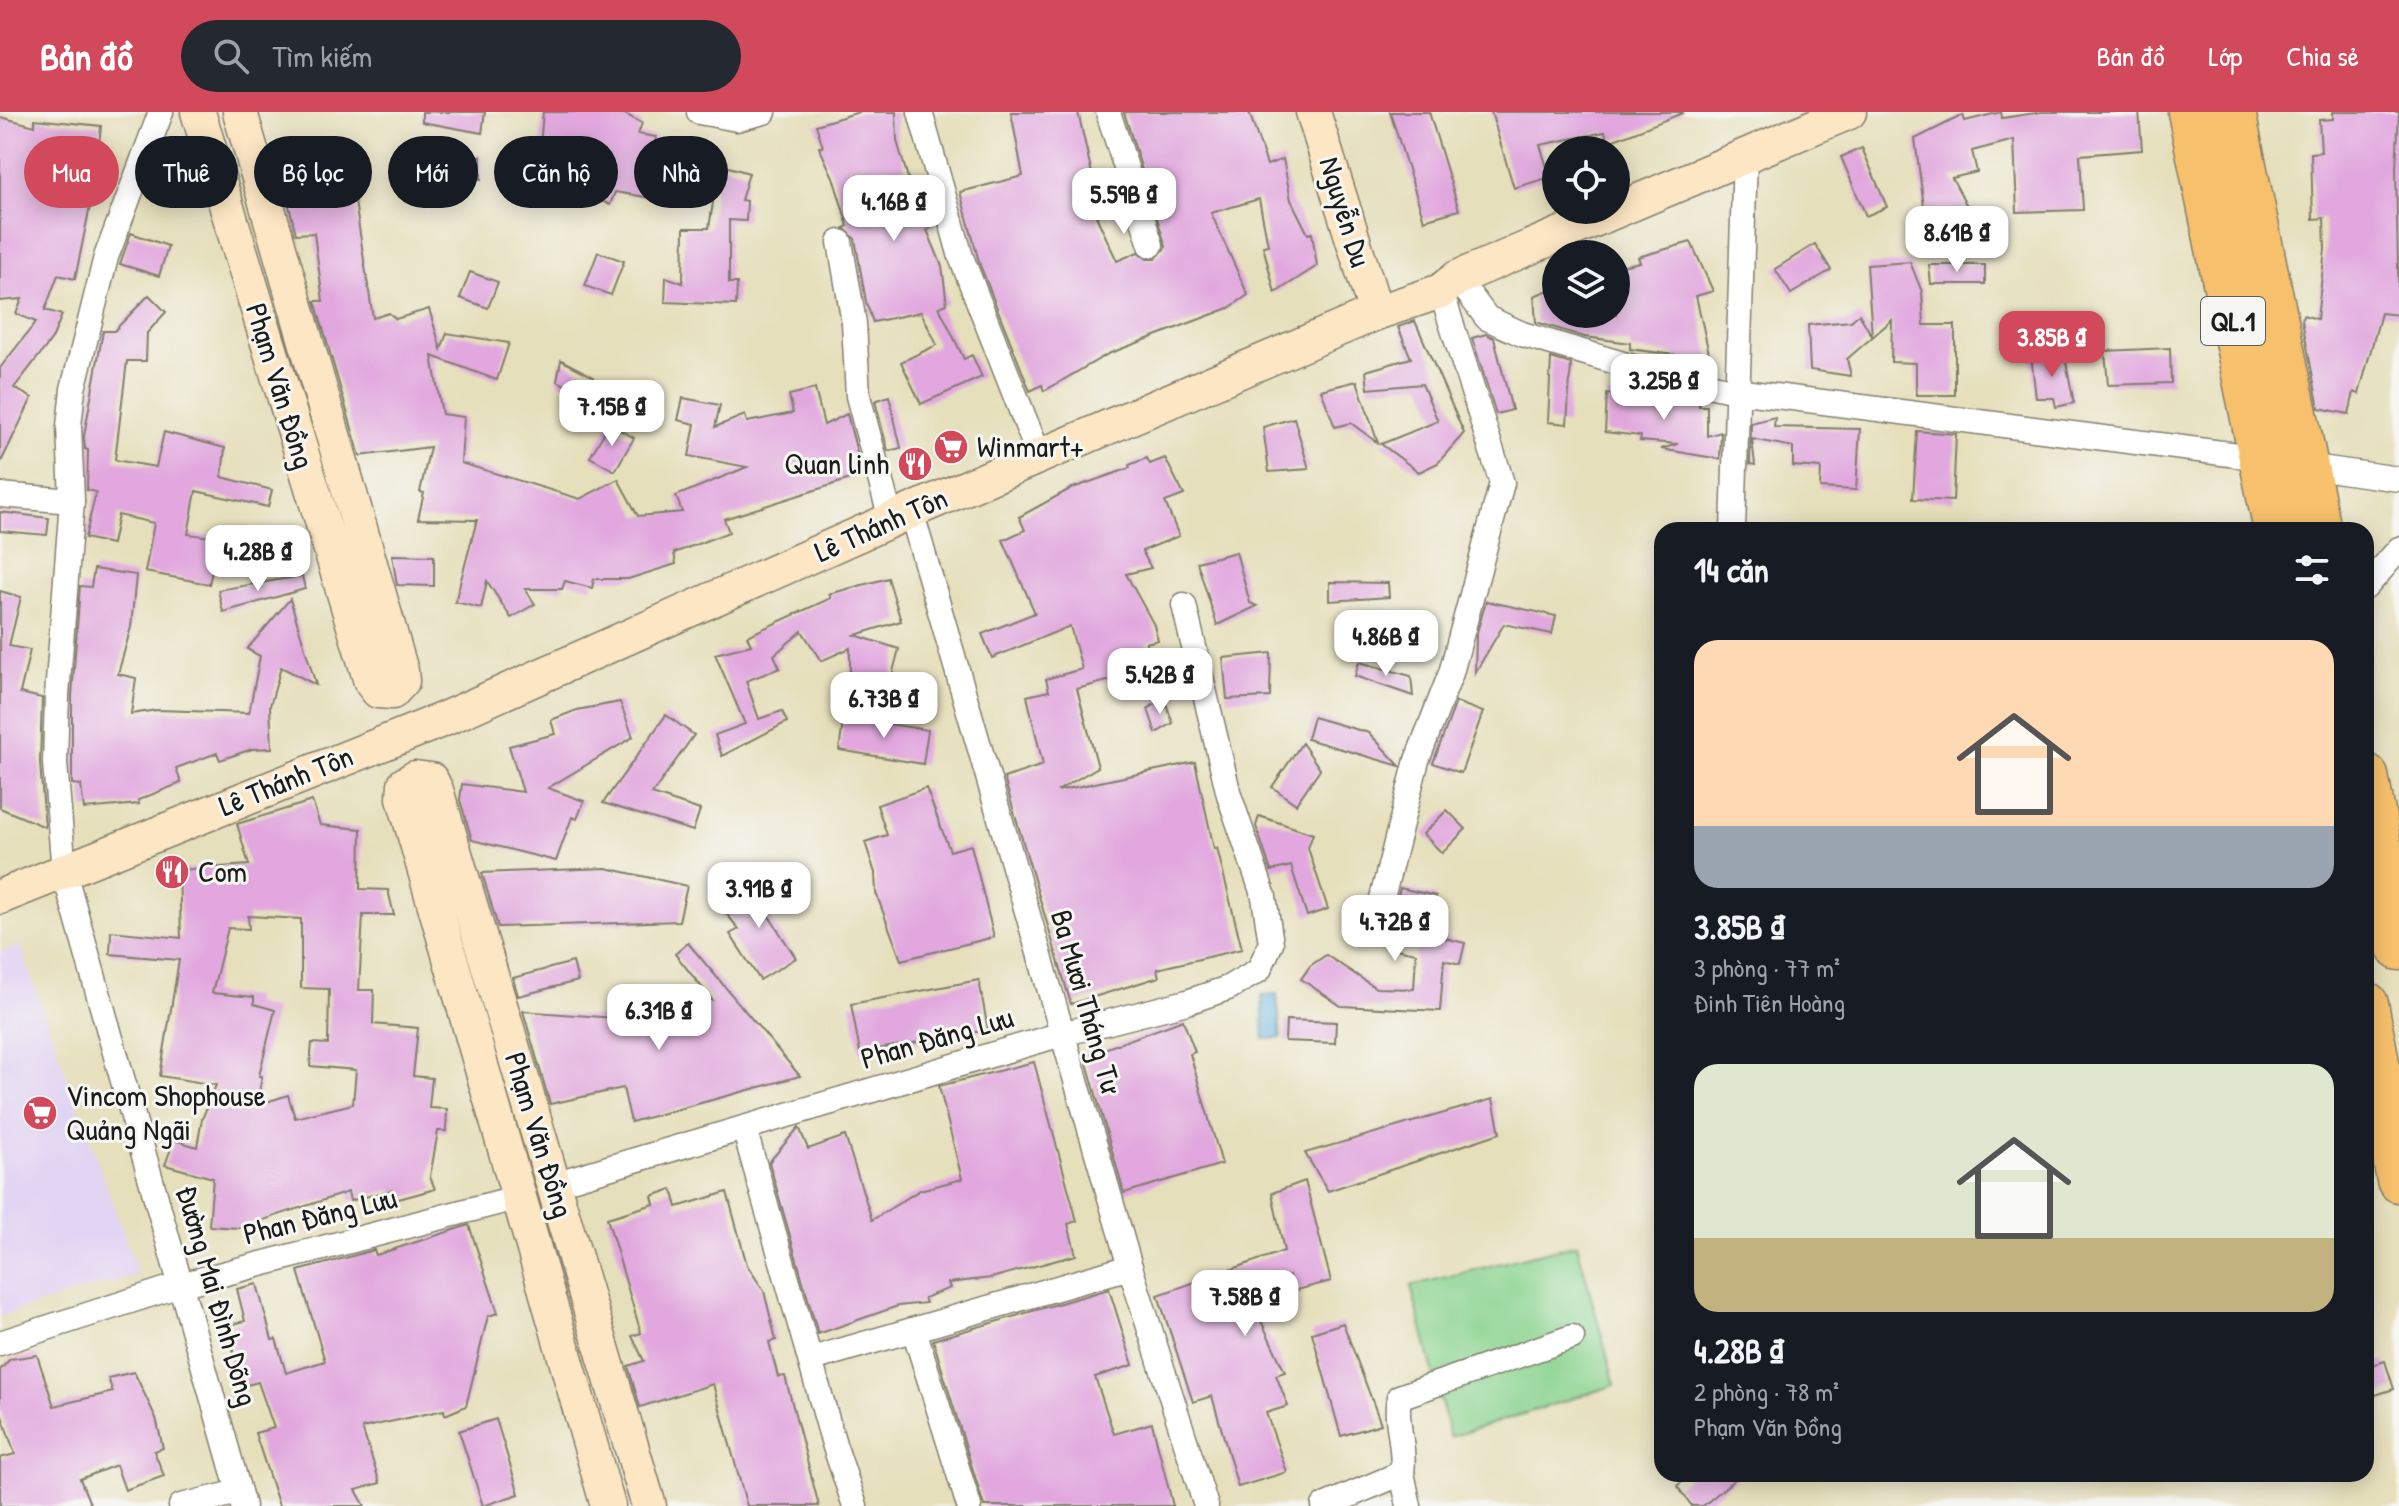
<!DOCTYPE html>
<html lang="vi">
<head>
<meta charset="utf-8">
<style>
  body { margin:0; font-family:"Patrick Hand",sans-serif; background:#242831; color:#f1f3f6; height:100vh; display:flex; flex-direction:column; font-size:30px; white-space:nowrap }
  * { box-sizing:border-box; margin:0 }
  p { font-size:26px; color:#9ea1a6 }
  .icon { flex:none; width:44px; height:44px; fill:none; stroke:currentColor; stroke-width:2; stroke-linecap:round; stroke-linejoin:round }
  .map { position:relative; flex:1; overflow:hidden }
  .drawer { position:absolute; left:1654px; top:410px; width:720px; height:960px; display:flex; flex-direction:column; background:#171b24; border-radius:24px; box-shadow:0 4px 20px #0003 }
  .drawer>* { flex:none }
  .top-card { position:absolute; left:24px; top:24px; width:760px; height:72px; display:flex; gap:16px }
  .controls { position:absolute; left:1542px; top:24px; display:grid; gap:16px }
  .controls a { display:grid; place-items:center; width:88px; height:88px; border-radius:50%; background:#171b24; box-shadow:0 4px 20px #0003; font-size:40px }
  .price { position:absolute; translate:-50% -68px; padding:0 18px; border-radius:16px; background:#fff; color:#222; font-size:26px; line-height:52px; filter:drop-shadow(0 2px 4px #0008) }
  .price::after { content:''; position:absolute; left:50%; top:48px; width:24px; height:18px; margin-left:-12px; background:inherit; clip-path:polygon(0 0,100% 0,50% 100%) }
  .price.current { background:#d1495b; color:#fff }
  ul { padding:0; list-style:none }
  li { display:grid; align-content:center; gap:16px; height:424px; padding:0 40px }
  li span { display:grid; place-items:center; height:248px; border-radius:24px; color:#555 }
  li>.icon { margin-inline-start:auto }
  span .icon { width:144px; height:144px; fill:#fffc; stroke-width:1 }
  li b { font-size:34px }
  h2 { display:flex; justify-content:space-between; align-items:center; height:96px; padding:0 40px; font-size:34px }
  .pill { padding:0 28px; border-radius:36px; background:#171b24; box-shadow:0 4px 20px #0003; font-size:28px; line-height:72px }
  .pill.current { background:#d1495b; color:#fff }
  header { display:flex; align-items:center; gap:48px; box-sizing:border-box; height:112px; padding:0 40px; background:#d1495b; color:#fff }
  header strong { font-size:38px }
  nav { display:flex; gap:44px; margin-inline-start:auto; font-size:28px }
  .search { width:560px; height:72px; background:#242831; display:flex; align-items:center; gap:20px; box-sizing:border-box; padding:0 28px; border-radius:44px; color:#9ea1a6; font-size:30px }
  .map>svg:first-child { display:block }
  .built { fill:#e2d4f3 }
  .green { fill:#8bd490; stroke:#547856; stroke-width:2 }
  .water { fill:#60b4dc; stroke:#3e687c; stroke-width:2 }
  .building { fill:#e1a7de; fill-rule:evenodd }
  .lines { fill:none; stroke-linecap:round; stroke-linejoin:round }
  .street-casing { stroke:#817e6c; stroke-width:27 }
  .secondary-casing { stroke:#817e6c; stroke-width:37 }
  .highway-casing { stroke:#817e6c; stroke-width:47 }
  .street { stroke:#fff; stroke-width:24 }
  .secondary { stroke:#fce6c4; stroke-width:34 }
  .highway { stroke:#f7c06c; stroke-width:44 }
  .labels { text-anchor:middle; stroke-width:6; stroke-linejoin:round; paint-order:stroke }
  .shield { fill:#f6f6f2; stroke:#5d5d5c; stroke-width:2 }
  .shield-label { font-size:28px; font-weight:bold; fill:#1c1c1c }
  .street-label { font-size:30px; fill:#1c1c1c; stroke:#f6f6f2 }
  .poi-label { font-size:30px; fill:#1c1c1c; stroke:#f6f6f2; text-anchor:start }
</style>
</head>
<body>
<header>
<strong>Bản đồ</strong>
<div class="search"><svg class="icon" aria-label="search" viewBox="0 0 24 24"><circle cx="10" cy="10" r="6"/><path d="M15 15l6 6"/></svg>Tìm kiếm</div>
<nav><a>Bản đồ</a><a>Lớp</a><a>Chia sẻ</a></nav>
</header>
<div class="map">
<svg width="2399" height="1394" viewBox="0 0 2399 1394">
  <rect width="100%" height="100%" fill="#f6f6f2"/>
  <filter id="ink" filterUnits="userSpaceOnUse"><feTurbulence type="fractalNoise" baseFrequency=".0125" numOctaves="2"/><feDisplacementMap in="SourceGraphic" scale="16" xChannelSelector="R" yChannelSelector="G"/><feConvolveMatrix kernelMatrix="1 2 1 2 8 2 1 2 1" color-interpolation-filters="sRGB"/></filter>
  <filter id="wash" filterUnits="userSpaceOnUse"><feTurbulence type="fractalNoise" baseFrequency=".006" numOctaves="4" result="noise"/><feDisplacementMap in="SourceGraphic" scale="32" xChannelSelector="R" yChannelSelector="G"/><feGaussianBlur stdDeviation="1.8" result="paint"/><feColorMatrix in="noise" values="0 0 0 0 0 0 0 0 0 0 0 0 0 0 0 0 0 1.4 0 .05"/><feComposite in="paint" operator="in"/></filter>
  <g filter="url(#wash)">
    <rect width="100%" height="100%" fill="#e6dfbb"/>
    <polygon class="built" points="20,833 138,1162 0,1204 0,840"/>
    <polygon class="green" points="1577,1132 1615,1273 1450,1325 1411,1174"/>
    <polygon class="water" points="1277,882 1281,926 1264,927 1262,883"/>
    <g id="blocks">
      <g class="building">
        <polygon points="422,0 485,0 482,21 422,10"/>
        <polygon points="543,0 621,0 642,11 638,22 656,25 655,32 669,33 668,38 724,46 722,53 749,61 741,88 747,89 746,109 729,108 729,171 737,171 736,193 665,190 666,165 683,171 684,116 709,116 715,78 650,60 646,85 615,80 610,93 583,80 589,59 539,46"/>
        <polygon points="859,0 896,0 897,29 916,93 930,89 936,113 927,118 942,154 947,192 939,195 964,247 972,243 982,265 921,292 901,250 937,233 921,200 873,210 866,190 855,127 844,116 848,114 833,65 819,35 823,35 816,13"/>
        <polygon points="1011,0 1078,0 1094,71 1098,70 1102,80 1117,77 1123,95 1096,104 1117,149 1138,140 1147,147 1155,147 1166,135 1124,0 1249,0 1267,53 1283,47 1291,88 1308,122 1312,121 1317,154 1275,181 1263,134 1268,133 1259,87 1211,101 1248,183 1229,196 1108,242 1044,279 1042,273 1030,279 980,153 960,80 1023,64"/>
        <polygon points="1390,0 1429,0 1459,98 1424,108"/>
        <polygon points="1491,0 1682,0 1683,1 1609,30 1605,20 1540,33 1550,65 1514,76"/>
        <polygon points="2001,0 2002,6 2042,0 2139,0 2142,38 2080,43 2083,98 2017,100 2014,28 1972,39 1977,60 1952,66 1973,105 1926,110 1915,27 1963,3 1965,9"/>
        <polygon points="2333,0 2399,0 2396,55 2399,203 2381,201 2359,282 2354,280 2349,302 2319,296 2302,209 2303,203 2317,207 2325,137 2324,106 2313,107 2311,41 2321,40 2319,8 2333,7"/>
        <polygon points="0,5 35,14 35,7 101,14 95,70 75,167 58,163 45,198 62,203 52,227 14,276 32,286 0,352 0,256 36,210 16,202 22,187 0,189"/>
        <polygon points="1862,36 1887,95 1866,104 1841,45"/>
        <polygon points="401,42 481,44 481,67 425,63 424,85 400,84"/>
        <polygon points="284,74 353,77 373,206 389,201 396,207 429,197 441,237 447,221 509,231 497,268 432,244 442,302 464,305 461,351 580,387 618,367 638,404 682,400 676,384 747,355 689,344 695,312 678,308 683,286 720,293 715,315 745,303 747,310 793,301 789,283 815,277 824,313 847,302 862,359 847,368 724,407 729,420 674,441 676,452 628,467 594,467 592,476 565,469 562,477 525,477 535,492 511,506 487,469 481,496 455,490 477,408 418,407 424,381 420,380 430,335 360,344 315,189 323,189 314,121 296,122"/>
        <polygon points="131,121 168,134 159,164 120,152"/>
        <polygon points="1691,130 1713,179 1696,184 1713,259 1675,250 1675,243 1630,237 1630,231 1585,225 1536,210 1534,184 1556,175 1556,202 1616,202 1616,155 1640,150 1638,145"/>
        <polygon points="1815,132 1831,158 1791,182 1775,157"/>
        <polygon points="598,140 624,149 611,183 585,174"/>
        <polygon points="1910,150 1922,180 1924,213 1955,213 1955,283 1916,283 1916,251 1891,250 1892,208 1847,247 1851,264 1810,258 1808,213 1851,209 1859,202 1872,224 1867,153"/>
        <polygon points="1929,153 1985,153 1985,172 1931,172"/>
        <polygon points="470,160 498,170 488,196 460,186"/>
        <polygon points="149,183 166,200 147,221 146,249 127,249 115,348 156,355 164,320 225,336 222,365 272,378 268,395 196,379 188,422 220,426 209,472 145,460 154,411 118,403 112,432 85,426 96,380 87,378 88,338 85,337 84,324 103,219 114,219"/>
        <polygon points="1415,209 1464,321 1438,351 1419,360 1381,332 1438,309 1422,272 1368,277 1366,259 1411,246 1398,215"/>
        <polygon points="1486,222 1494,226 1512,298 1496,302 1472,226"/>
        <polygon points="2170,236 2171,271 2108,273 2105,239"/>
        <polygon points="2031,243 2065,245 2074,291 2056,295 2054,286 2036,286"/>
        <polygon points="1551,246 1571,252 1567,312 1548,310"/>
        <polygon points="561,248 594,265 593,286 557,269"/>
        <polygon points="1357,269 1378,331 1351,311 1335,315 1321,278"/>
        <polygon points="1674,281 1699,286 1699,294 1707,294 1707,324 1721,320 1720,347 1661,337 1678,332 1640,329 1641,324 1605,320 1607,282 1644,286 1644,283 1674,285"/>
        <polygon points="889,284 901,336 888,339 875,289"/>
        <polygon points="1775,305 1774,315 1860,317 1856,378 1820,376 1821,356 1793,354 1793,335 1752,327 1755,353 1750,352 1751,311"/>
        <polygon points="1294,306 1309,357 1269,360 1263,315"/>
        <polygon points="609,312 634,326 615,359 590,345"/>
        <polygon points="1917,319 1956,322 1953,389 1913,387"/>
        <polygon points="1147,346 1150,352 1165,346 1184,383 1165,390 1179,424 1142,439 1151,456 1126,462 1154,513 1158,528 1146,531 1152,545 1111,568 1077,577 1098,655 1057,679 1195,650 1214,737 1217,736 1242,837 1157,857 1159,865 1071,892 1004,666 1043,653 1027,584 1049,579 1046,567 1082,557 1070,514 992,546 982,522 1035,501 1003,428 1025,418 1019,405 1070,377 1130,356 1129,353"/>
        <polygon points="0,400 49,406 47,423 0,419"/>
        <polygon points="1236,440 1250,491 1257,494 1217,513 1197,450"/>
        <polygon points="392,443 434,444 434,474 397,473"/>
        <polygon points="94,457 136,463 131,515 118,562 136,566 131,602 157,598 249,601 260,544 247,537 290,487 316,573 281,555 270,594 272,636 252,637 220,648 217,641 176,656 181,671 138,688 139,692 84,697 81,673 72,672 72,584 80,474 91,475"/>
        <polygon points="302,464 305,477 223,500 218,478"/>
        <polygon points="888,466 901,509 855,523 899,537 889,575 850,565 850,536 821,549 802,519 774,543 780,556 746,569 759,607 782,599 787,610 722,644 715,623 745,612 715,542 751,533 747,524 831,486 829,482"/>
        <polygon points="1330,470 1388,471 1389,485 1330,489"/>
        <polygon points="0,479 21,485 9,534 30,538 20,581 42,586 40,651 45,715 0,696"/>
        <polygon points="1486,489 1556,504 1552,522 1504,512 1475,561 1476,524"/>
        <polygon points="1271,541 1270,585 1227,587 1223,546"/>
        <polygon points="1359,550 1411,564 1413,584 1355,564"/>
        <polygon points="1164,586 1173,611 1156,621 1148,597"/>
        <polygon points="620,590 633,625 548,676 584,689 577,707 572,705 556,749 472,728 460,688 462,672 523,680 509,634 555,622 551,608 577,598"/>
        <polygon points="1456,590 1483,600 1461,661 1433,651"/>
        <polygon points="666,603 694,623 652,682 700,698 693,719 603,691"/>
        <polygon points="844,605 928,618 923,652 839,638"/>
        <polygon points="1313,605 1369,621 1400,654 1307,627"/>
        <polygon points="1302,631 1320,657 1296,692 1272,675"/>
        <polygon points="926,676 950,739 971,733 994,825 901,848 876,781 875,761 865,730 887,723 877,693"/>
        <path d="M312 689 320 713 361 717 360 777 388 778 394 803H363L359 878H374L373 912 418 916 413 964 432 966 429 996 447 997 446 1019H438L430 1065 435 1077 395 1088 392 1078 350 1089 348 1080 239 1116 209 1114 213 1066 165 1053 174 1028 197 1035 202 1007 216 973 160 964 179 848 110 842 111 819 181 826 179 758 249 753 237 712ZM248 804 301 807V876L329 877 328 932 312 931 310 954 356 958 353 992 295 1006 288 983 257 993 262 964H259L275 898 254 892V885L212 881 228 816 249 817Z"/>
        <polygon points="1447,698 1466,717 1442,741 1423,722"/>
        <polygon points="1259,704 1313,722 1308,736 1328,797 1307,804 1291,754 1271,759 1256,714"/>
        <polygon points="606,756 687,774 679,809 498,815 482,761"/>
        <polygon points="769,762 782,778 763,795 796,846 760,868 730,822 739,817 724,799"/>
        <polygon points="1400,776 1436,784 1428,822 1465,831 1460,852 1444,848 1440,899 1341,894 1301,867 1310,854 1326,843 1376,876 1414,877 1416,841 1386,835"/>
        <polygon points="688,831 800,964 631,1010 623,976 550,992 523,899 628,907 712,888 675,842"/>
        <polygon points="573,850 578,869 518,884 513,866"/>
        <polygon points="979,868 988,918 860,940 851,892"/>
        <polygon points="1183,908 1195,940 1190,942 1222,1052 1124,1081 1085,944"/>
        <polygon points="1286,908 1336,910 1335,931 1285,929"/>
        <polygon points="1034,950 1077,1109 1068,1112 1076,1143 991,1166 948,1171 950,1176 924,1186 926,1191 898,1194 818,1222 769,1050 799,1015 808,1037 845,1024 872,1108 920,1078 962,1067 939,974"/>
        <polygon points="1493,987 1500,1021 1328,1079 1305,1041"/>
        <polygon points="1305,1069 1331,1169 1293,1179 1289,1164 1247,1179 1285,1260 1276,1263 1288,1294 1266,1301 1287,1360 1238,1375 1212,1284 1193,1290 1158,1183 1284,1139 1272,1081"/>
        <polygon points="672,1077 677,1095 727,1080 747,1153 764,1179 776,1228 769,1230 778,1265 785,1264 819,1394 747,1394 713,1272 640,1295 628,1254 644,1249 632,1224 641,1221 607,1106 654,1092 652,1084"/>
        <polygon points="469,1113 498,1201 488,1204 466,1294 445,1303 444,1298 362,1316 380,1371 356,1378 365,1394 279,1394 255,1321 274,1316 258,1270 244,1274 226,1214 245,1209 237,1177 257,1172 272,1228 276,1227 286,1261 325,1249 298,1159 374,1138 376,1143"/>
        <polygon points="1109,1177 1133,1253 1095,1265 1114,1322 1152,1311 1173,1394 984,1394 933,1228"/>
        <polygon points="1343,1211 1381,1312 1341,1324 1312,1221"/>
        <polygon points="37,1243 54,1294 113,1280 108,1266 134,1260 156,1306 163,1336 154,1339 164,1364 125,1378 116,1353 80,1367 91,1394 0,1394 0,1346 15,1342 0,1298 0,1258 10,1247"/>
        <polygon points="2385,1249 2394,1277 2366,1286 2366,1255"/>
        <polygon points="496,1307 519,1382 483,1394 459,1319"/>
        <polygon points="1692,1362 1741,1362 1703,1394 1692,1394 1677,1374"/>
      </g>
    </g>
  </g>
  <g filter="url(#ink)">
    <use href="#blocks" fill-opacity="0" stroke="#817e6c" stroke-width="2"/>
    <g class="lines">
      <g class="street-casing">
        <g id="street">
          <polyline points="161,0 106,145 73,277 69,314 72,389 57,583 55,651 64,760 243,1394"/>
          <polyline points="699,0 737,7 764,0"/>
          <polyline points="920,0 961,145 1039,344"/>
          <polyline points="1108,0 1151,133"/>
          <polyline points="840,130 854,211 858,284 891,408"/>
          <polyline points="1457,166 1487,206 1522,222 1653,261 1736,279 2261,346"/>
          <polyline points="2306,354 2399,367"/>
          <polyline points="0,383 72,389"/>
          <polyline points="911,399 1130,1155 1206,1394"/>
          <polyline points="1733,418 1745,44"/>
          <polyline points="2366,475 2399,437"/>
          <polyline points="1379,798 1417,648 1451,561 1502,371 1441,179"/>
          <polyline points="744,1016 834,1332 855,1394"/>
          <polyline points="554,1072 1062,922 1187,890 1228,876 1259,858 1271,831 1264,785 1229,683 1184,493"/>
          <polyline points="914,1218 969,1394"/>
          <polyline points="0,1231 180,1173 519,1085"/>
          <polyline points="812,1247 1130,1155"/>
          <polyline points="1402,1361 1409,1394"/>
          <polyline points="181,1394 239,1380"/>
          <path d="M1324 1394 1402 1361C1406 1335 1394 1310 1399 1285L1572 1225"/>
        </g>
      </g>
      <g class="secondary-casing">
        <g id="secondary">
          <polyline points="198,0 371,570 378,579 392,580 402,569 401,559 240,0"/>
          <polyline points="1313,0 1376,201"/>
          <polyline points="0,785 444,607 911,399 1376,201 1441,179 1457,166 1849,0"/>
          <polyline points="608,1394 404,686 405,672 415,666 431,668 436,678 649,1394"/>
        </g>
      </g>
      <g class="highway-casing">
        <g id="highway">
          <polyline points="2190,0 2276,418"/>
          <polyline points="2233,0 2319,418"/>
          <polyline points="2366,664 2399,836"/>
          <polyline points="2366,892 2399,1068"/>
        </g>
      </g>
      <use href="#street" class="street"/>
      <use href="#secondary" class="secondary"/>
      <use href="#highway" class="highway"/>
    </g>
  </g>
  <defs>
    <g id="supermarket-disc" transform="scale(1.8)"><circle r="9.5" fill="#d1495b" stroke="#f6f6f2"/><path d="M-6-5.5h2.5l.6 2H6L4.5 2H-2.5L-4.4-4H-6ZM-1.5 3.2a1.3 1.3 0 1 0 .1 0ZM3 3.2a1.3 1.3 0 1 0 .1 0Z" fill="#fff"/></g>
    <g id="restaurant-disc" transform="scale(1.8)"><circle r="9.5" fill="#d1495b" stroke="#f6f6f2"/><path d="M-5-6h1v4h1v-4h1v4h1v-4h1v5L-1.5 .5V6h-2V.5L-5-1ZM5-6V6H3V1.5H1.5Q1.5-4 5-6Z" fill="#fff"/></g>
  </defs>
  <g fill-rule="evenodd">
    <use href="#supermarket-disc" x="951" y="335"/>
    <use href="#restaurant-disc" x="915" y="352"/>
    <use href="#restaurant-disc" x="172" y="760"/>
    <use href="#supermarket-disc" x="40" y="1001"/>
  </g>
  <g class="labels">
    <rect class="shield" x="2201" y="185" width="64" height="48" rx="6"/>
    <g class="shield-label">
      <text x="2233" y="219">QL.1</text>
    </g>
    <g class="street-label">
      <text transform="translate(1345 100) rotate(73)" y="10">Nguyễn Du</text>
      <text transform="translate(280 274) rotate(73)" y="10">Phạm Văn Đồng</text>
      <text transform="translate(881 413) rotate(-24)" y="10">Lê Thánh Tôn</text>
      <text transform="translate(286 669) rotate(-22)" y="10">Lê Thánh Tôn</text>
      <text transform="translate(1086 889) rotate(74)" y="10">Ba Mươi Tháng Tư</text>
      <text transform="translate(937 926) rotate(-16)" y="10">Phan Đăng Lưu</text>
      <text transform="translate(539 1023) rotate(73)" y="10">Phạm Văn Đồng</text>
      <text transform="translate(320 1104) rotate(-14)" y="10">Phan Đăng Lưu</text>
      <text transform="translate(217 1184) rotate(74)" y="10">Đường Mai Đình Dõng</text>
    </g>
    <g class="poi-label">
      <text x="977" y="345">Winmart+</text>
      <text x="889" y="362" text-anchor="end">Quan linh</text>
      <text x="198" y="770">Com</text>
      <text x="66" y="994">Vincom Shophouse<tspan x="66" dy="34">Quảng Ngãi</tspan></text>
    </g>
  </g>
</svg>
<div class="controls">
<a><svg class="icon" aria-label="locate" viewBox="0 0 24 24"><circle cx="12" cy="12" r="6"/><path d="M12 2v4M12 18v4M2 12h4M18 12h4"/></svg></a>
<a><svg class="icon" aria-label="layers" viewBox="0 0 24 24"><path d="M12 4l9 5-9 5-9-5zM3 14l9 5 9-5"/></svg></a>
</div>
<b class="price" style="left:1124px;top:124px">5.59B ₫</b>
<b class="price" style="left:894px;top:131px">4.16B ₫</b>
<b class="price" style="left:1957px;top:162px">8.61B ₫</b>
<b class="price current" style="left:2052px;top:267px">3.85B ₫</b>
<b class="price" style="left:1664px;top:310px">3.25B ₫</b>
<b class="price" style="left:612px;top:336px">7.15B ₫</b>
<b class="price" style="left:258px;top:481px">4.28B ₫</b>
<b class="price" style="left:1386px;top:566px">4.86B ₫</b>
<b class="price" style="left:1160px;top:604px">5.42B ₫</b>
<b class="price" style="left:884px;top:628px">6.73B ₫</b>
<b class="price" style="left:759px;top:818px">3.91B ₫</b>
<b class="price" style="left:1395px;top:851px">4.72B ₫</b>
<b class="price" style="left:659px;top:940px">6.31B ₫</b>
<b class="price" style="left:1245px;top:1226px">7.58B ₫</b>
<div class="top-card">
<a class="pill current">Mua</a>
<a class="pill">Thuê</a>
<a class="pill">Bộ lọc</a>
<a class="pill">Mới</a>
<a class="pill">Căn hộ</a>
<a class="pill">Nhà</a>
</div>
<section class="drawer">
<h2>14 căn<svg class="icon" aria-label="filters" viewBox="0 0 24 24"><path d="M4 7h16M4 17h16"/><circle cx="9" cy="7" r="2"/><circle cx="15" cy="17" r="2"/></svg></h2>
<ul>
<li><span style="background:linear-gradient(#ffd9b3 75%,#9aa5b1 0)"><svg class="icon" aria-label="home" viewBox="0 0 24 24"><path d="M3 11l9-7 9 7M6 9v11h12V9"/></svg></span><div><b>3.85B ₫</b><p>3 phòng · 77 m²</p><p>Đinh Tiên Hoàng</p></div></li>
<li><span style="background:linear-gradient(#dfe7d0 70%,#c2b280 0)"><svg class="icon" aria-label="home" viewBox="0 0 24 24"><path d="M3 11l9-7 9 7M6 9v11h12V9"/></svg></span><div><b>4.28B ₫</b><p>2 phòng · 78 m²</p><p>Phạm Văn Đồng</p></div></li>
</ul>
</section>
</div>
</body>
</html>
